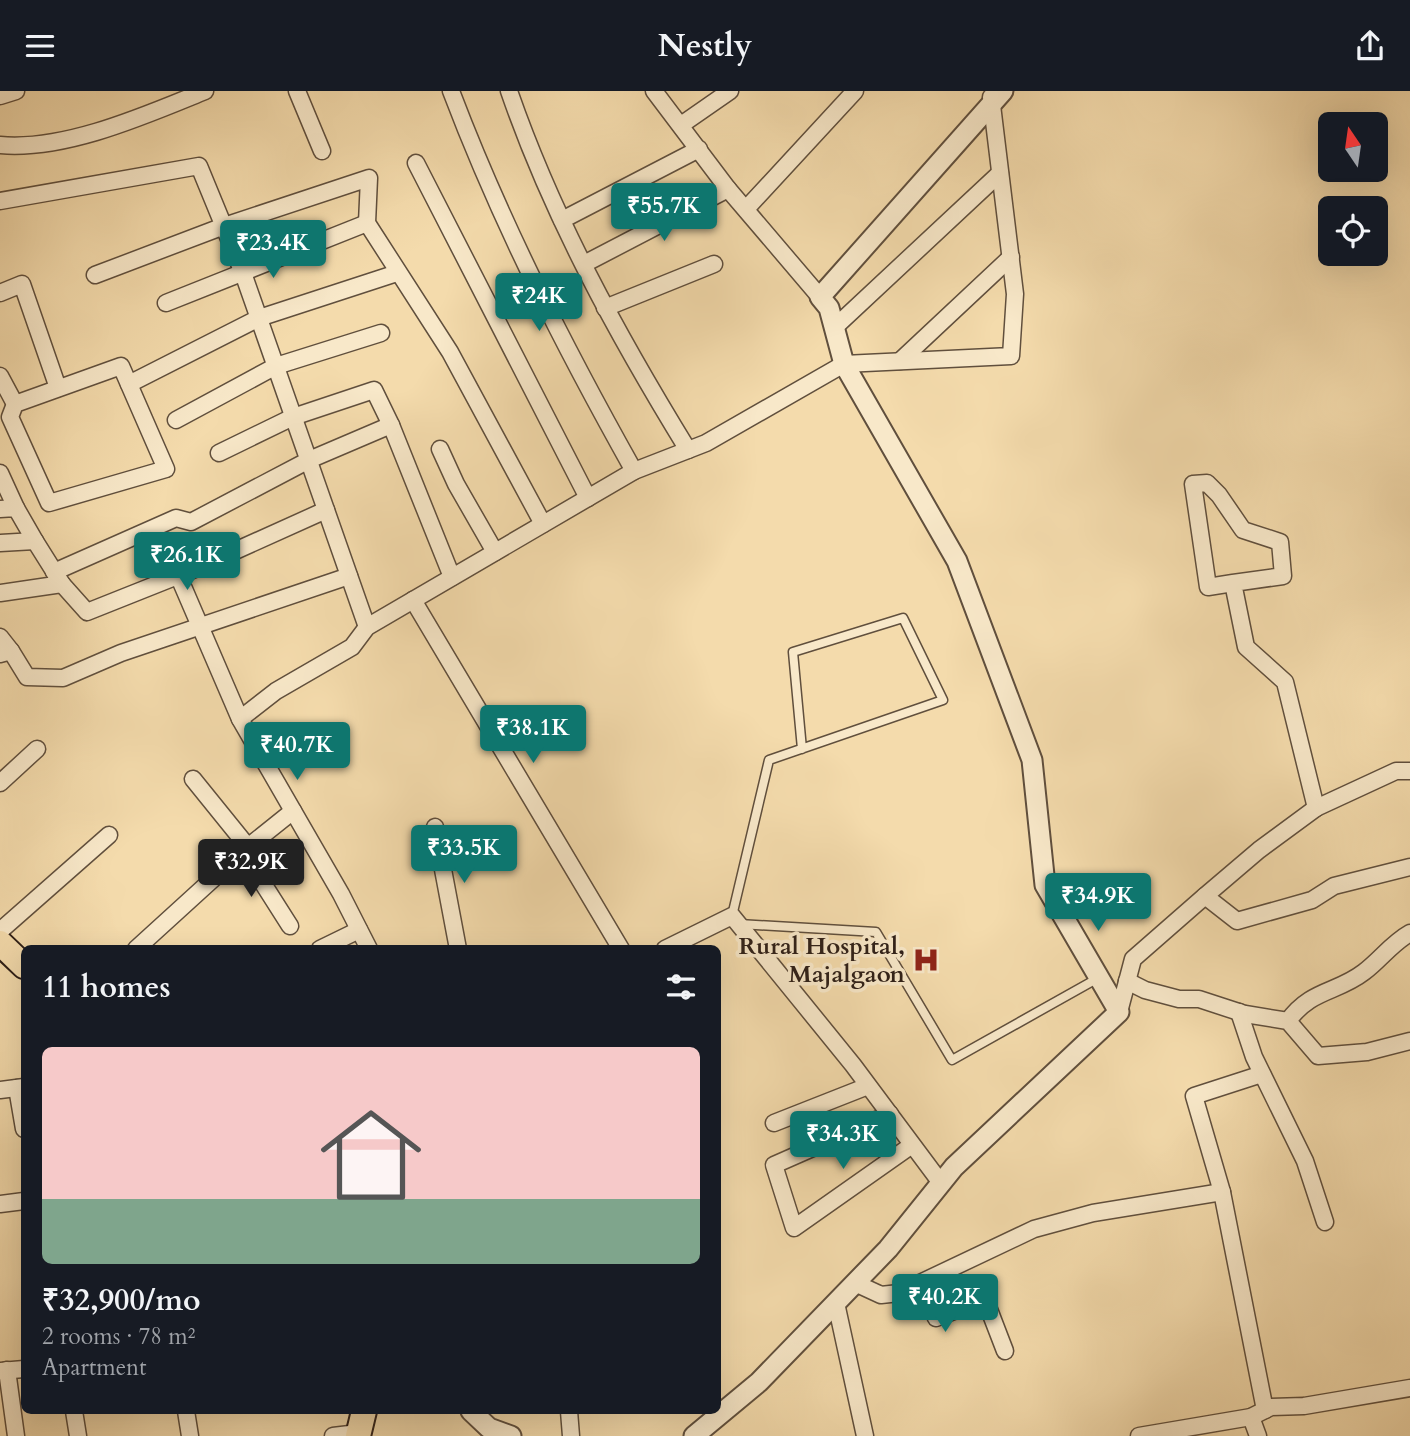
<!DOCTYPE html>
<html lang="en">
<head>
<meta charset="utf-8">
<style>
  body { margin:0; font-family:Cardo,serif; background:#20242c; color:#f1f3f6; height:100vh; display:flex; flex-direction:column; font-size:26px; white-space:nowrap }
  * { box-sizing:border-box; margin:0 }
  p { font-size:23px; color:#9ea1a6 }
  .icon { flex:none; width:38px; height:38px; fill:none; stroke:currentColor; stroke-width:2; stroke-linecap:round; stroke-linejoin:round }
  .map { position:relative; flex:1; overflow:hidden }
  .side { position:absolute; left:21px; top:854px; width:700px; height:469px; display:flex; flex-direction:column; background:#171b24; border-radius:10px; box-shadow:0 7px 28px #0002 }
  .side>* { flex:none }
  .needle { width:46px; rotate:347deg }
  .buttons { position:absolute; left:1318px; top:21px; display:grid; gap:14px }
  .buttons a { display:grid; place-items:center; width:70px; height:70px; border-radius:10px; background:#171b24; box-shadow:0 7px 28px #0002; font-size:35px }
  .price { position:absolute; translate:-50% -60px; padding:0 16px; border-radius:7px; background:#0f766e; color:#fff; font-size:23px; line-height:46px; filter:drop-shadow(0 2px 4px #0008) }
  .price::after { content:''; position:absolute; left:50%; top:42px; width:21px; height:16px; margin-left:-10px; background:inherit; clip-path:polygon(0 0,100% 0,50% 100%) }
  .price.selected { background:#222; color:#fff }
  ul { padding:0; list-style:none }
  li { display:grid; align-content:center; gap:14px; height:371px; padding:0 21px }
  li+li { border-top:2px solid #363941 }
  li span { display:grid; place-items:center; height:217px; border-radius:10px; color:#555 }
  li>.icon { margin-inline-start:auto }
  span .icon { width:126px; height:126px; fill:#fffc; stroke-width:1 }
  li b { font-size:30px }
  h2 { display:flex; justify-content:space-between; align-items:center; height:84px; padding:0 21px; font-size:30px }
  header { display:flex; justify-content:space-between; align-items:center; height:91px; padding:0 21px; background:#171b24; font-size:32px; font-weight:700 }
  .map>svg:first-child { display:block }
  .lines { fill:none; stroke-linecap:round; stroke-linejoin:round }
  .service-casing { stroke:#604f3d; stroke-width:11 }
  .minor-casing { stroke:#604f3d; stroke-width:19 }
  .tertiary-casing { stroke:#604f3d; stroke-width:23 }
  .primary-casing { stroke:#2f2018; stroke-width:28 }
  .service { stroke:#f8e8c9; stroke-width:8 }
  .minor { stroke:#f8e8c9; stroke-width:16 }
  .tertiary { stroke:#f8e8c9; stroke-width:19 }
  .primary { stroke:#f4dbac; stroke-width:24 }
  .labels { text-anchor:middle; stroke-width:7; stroke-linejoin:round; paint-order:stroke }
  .poi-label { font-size:24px; font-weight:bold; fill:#2f2018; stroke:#f8e8c9; text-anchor:end }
</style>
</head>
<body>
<header><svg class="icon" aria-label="menu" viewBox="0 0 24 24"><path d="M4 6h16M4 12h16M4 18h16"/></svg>Nestly<svg class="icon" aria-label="share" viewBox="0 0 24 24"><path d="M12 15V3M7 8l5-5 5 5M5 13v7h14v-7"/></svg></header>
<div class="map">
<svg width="1410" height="1345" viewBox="0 0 1410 1345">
  <rect width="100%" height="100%" fill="#f4dbac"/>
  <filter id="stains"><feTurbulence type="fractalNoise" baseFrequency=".00286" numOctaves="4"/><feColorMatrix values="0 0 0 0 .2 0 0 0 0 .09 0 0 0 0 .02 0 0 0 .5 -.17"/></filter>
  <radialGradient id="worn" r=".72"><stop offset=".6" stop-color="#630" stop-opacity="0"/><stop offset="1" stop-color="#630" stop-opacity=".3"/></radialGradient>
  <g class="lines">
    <g class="service-casing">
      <g id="service">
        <polyline points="732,825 769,669 943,609 903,527 793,561 802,658"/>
        <polyline points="739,833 876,841 952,969 1100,886"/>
      </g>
    </g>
    <g class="minor-casing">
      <g id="minor">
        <polyline points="297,0 322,60"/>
        <path d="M451 0C501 132 565 257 634 380"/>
        <path d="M509 0C553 127 618 245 688 359"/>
        <polyline points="654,0 728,98 820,206"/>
        <polyline points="0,5 16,0"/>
        <polyline points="681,34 730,0"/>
        <path d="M0 54C65 60 146 24 205 0"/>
        <polyline points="416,72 588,407"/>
        <polyline points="0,110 199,75 243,182 367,536"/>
        <polyline points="746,118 855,0"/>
        <polyline points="562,129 699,58"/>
        <polyline points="584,173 728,98"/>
        <polyline points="95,184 224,135 369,87 367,132 450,261 543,433"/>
        <polyline points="0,202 22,193 58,297"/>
        <polyline points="166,212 367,132"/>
        <polyline points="605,217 714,173"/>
        <polyline points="834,237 1000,82"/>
        <polyline points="900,270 1011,166"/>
        <polygon points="121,275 166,378 49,412 10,326 15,313"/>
        <polyline points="0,285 15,313"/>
        <polyline points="129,293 259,227 397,182"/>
        <polyline points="176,329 276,275 381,242"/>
        <polyline points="440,358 456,393 495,461"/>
        <polyline points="219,362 293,326 374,299 391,334"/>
        <polyline points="0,382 16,417"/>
        <polyline points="0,418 16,417 35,450 0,452"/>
        <polyline points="54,481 176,427 191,431 309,369 391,334 452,486"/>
        <polyline points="178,484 240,628"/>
        <polyline points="1233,492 1208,496 1193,393 1207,392 1219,404 1243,439 1280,451 1283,485 1233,492 1246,556 1285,591 1316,717"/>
        <polyline points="62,493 87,521 195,478 326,419"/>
        <polyline points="0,502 62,493 35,450"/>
        <polyline points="413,509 621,858"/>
        <polyline points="0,546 11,560"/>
        <polyline points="0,563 11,560 27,586 63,587 121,562 349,485"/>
        <polyline points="193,688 248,756"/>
        <polyline points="0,692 37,658"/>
        <polyline points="435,736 458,858"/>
        <polyline points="243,761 290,835"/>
        <polyline points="1205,805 1237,830 1312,809 1334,795 1410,776"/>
        <polyline points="0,840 109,744"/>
        <polyline points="136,858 248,756 293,720"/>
        <polyline points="320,858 359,839"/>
        <polyline points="369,858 341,803 240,628 276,600 352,556 367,536 634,380 706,352 844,273 1011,265 1015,203 991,6"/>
        <polyline points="665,858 732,825 853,974 941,1092"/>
        <polyline points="1127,890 1145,899 1179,908 1199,908 1245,923 1288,930 1318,965 1367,961 1410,950"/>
        <polyline points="1119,921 1133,868 1205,805 1259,759 1316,717 1396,680 1410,680"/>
        <polyline points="1239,921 1254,966 1305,1070 1325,1131"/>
        <path d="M1288 930C1311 898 1337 902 1364 881 1381 868 1392 852 1410 842"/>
        <polyline points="1262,983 1194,1005 1222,1101 1265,1319"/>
        <polyline points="17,997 24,1038"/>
        <polyline points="0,999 24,996"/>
        <polyline points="890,1023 774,1074 794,1137 912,1054"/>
        <polyline points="774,1032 868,995"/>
        <polyline points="0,1113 24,1110"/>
        <polyline points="855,1192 881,1204 899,1202 1034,1138 1093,1122 1222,1101"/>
        <polyline points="922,1193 936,1227 985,1208 1005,1260"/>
        <polyline points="836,1212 865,1345"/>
        <polyline points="7,1279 16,1345"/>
        <polyline points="0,1280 24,1278"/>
        <polyline points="74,1320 78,1345"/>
        <polyline points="186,1320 190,1345"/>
        <polyline points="569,1320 571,1345"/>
        <polyline points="1251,1326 1258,1345"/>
        <polyline points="333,1345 358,1342"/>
        <polyline points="1139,1345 1251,1326 1271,1316 1304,1315 1410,1297"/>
      </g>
    </g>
    <g class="tertiary-casing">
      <g id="tertiary">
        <polyline points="471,1320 489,1337 511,1345"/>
        <polyline points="694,1345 759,1291 888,1158 954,1076 1119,921 1045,794 1032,669 957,470 844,273 829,217 820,206 1003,0"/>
      </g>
    </g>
    <g class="primary-casing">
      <g id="primary">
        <polyline points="0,852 24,875"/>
        <polyline points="358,1345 364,1320"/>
      </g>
    </g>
    <use href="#service" class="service"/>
    <use href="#minor" class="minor"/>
    <use href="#tertiary" class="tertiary"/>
    <use href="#primary" class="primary"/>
  </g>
  <defs>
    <g id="hospital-bare" transform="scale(2.1)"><path d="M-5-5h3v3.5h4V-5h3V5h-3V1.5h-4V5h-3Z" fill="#8f2418" stroke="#f8e8c9" stroke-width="2.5" paint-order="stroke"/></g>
  </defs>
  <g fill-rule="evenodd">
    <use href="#hospital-bare" x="926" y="869"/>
  </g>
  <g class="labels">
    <g class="poi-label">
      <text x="905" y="863">Rural Hospital,<tspan x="905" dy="28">Majalgaon</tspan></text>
    </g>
  </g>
  <rect width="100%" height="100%" filter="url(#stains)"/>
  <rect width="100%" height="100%" fill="url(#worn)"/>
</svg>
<div class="buttons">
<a><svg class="needle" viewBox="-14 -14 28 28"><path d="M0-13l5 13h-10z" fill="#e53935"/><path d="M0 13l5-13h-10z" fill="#9ea1a6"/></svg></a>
<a><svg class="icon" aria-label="locate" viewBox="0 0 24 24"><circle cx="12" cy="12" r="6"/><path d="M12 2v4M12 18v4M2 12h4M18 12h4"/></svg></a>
</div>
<b class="price" style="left:664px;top:152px">₹55.7K</b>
<b class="price" style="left:273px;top:189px">₹23.4K</b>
<b class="price" style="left:539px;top:242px">₹24K</b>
<b class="price" style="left:187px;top:501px">₹26.1K</b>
<b class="price" style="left:533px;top:674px">₹38.1K</b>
<b class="price" style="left:297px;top:691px">₹40.7K</b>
<b class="price" style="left:464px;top:794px">₹33.5K</b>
<b class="price selected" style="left:251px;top:808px">₹32.9K</b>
<b class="price" style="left:1098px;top:842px">₹34.9K</b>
<b class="price" style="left:843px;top:1080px">₹34.3K</b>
<b class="price" style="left:945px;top:1243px">₹40.2K</b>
<section class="side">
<h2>11 homes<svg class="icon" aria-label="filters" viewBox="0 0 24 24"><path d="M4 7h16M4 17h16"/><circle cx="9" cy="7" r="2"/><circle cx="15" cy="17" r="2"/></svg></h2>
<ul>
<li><span style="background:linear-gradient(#f6c9c9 70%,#7fa58c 0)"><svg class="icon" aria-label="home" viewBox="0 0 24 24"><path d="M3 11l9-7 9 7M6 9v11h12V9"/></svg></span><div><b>₹32,900/mo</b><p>2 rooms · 78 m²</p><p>Apartment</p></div></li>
</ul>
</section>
</div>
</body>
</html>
